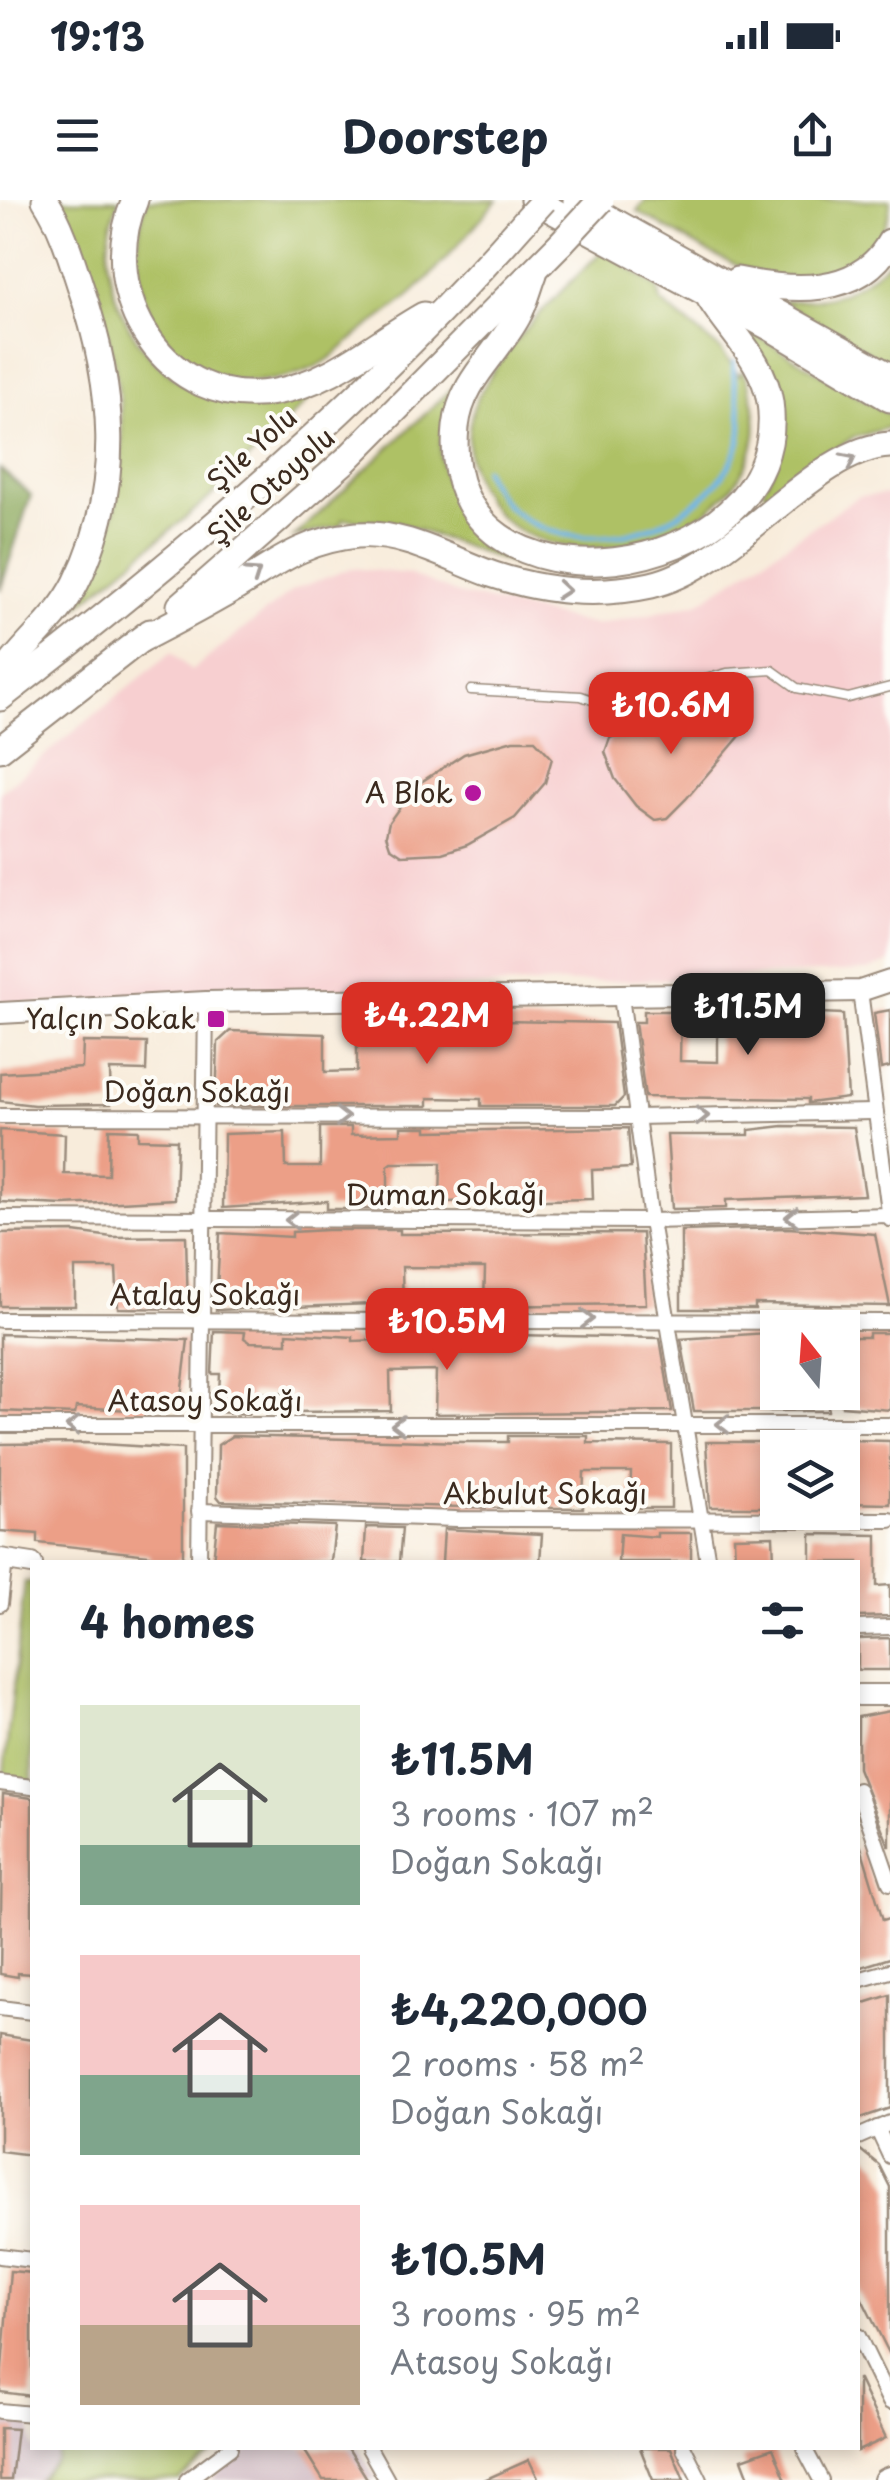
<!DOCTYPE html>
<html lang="en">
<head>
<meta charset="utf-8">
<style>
  body { margin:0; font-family:"Playpen Sans",sans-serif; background:#f6f6f7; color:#1f2937; height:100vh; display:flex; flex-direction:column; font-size:38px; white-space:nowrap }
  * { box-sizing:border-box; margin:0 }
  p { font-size:32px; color:#747a83 }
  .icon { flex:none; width:55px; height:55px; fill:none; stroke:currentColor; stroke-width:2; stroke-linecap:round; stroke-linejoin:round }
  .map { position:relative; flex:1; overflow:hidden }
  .side { position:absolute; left:30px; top:1360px; width:830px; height:890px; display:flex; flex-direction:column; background:#fff; border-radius:0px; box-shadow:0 5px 15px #0003 }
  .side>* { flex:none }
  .needle { width:65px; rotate:343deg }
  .tools { position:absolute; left:760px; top:1110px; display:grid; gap:20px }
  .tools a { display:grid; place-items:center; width:100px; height:100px; border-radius:0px; background:#fff; box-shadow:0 5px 15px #0003; font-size:50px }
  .price { position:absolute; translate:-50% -85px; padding:0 22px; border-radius:20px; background:#d93025; color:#fff; font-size:32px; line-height:65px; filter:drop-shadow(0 2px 5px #0008) }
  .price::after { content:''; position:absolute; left:50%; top:60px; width:30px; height:22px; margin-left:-15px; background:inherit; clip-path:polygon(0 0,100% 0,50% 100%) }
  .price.active { background:#222; color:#fff }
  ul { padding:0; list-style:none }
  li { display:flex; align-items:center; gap:30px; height:250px; padding:0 50px }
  li span { display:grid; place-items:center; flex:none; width:280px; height:200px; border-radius:0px; color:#555 }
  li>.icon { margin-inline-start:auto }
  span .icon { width:120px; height:120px; fill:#fffc; stroke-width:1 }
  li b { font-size:42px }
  h2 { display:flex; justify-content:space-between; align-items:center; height:120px; padding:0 50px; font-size:42px }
  .status { display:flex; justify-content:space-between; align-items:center; height:70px; padding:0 50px; background:#fff; direction:ltr }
  .status svg { height:28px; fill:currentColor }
  header { display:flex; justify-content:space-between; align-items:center; height:130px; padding:0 50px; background:#fff; font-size:45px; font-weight:700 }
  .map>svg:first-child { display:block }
  .built { fill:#f7cfd0 }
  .industrial { fill:#d2bdc5 }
  .green { fill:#aec165; stroke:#747642; stroke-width:2.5 }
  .forest { fill:#8aa75a; stroke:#62683c; stroke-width:2.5 }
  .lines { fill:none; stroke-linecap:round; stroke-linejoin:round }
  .stream { stroke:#72b7e8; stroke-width:5 }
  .building { fill:#ec9f87 }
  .lane-casing { stroke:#9a8b7c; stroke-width:11 }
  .street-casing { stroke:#9a8b7c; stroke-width:18 }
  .secondary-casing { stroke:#9a8b7c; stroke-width:24 }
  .primary-casing { stroke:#9a8b7c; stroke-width:26 }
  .highway-casing { stroke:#9a8b7c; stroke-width:29 }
  .lane { stroke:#fff; stroke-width:8 }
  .street { stroke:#fff; stroke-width:14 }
  .secondary { stroke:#fff; stroke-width:20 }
  .primary { stroke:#fff; stroke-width:22 }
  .highway { stroke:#fff; stroke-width:25 }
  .highway-bridge-casing { stroke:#9a8b7c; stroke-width:29; stroke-linecap:butt }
  .highway-bridge { stroke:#fff; stroke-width:25 }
  .oneway { stroke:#a79f9a }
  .poi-dot { fill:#b5179e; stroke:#fdfcf7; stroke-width:4 }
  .labels { text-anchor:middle; stroke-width:8; stroke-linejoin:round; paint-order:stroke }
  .street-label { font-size:28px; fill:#3b2a1e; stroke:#fdfcf7 }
  .poi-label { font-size:28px; fill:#3b2a1e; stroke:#fdfcf7; text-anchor:end }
</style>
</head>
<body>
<div class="status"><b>19:13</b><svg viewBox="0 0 49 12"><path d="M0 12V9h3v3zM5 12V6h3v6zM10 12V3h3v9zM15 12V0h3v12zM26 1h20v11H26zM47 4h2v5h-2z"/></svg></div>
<header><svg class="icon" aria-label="menu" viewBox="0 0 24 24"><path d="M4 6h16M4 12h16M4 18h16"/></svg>Doorstep<svg class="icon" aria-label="share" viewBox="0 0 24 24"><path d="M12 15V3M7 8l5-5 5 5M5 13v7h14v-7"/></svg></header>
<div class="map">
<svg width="890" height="2280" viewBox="0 0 890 2280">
  <rect width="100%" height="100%" fill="#fdfcf7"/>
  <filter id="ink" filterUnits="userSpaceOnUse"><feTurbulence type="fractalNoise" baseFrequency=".01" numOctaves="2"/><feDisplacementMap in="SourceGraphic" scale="20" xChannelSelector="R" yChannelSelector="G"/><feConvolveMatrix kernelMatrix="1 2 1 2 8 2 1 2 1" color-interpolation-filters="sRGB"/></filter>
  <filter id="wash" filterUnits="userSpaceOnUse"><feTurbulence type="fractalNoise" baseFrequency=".0048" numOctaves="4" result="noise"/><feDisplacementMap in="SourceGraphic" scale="40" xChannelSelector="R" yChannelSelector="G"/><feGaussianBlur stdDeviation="2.25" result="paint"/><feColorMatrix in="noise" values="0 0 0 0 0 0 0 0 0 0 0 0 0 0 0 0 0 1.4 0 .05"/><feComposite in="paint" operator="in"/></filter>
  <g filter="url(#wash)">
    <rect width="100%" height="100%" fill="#f8ecdb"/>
    <polygon class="built" points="890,294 890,762 868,771 0,805 0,592 172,452 191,471 293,390 352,368 408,374 458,394 595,425 650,414 700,402 859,296"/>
    <g class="industrial">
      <polygon points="0,2218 32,2221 32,2248 58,2248 56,2260 38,2280 0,2280"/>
      <polygon points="250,2248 358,2248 377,2280 210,2280"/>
    </g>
    <g class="green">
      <path d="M57 0H119C106 31 105 65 116 97 146 185 225 218 312 196L207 300 77 407C89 379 104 350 112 321 141 215 103 94 57 0Z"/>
      <path d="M147 0H497C472 29 447 59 420 86 403 104 379 118 360 133 346 144 333 159 317 166 199 221 108 115 147 0Z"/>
      <path d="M646 0H890C890 25 877 44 858 59 787 113 700 46 637 11Z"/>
      <path d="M603 50 658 88 661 102 721 150 739 175 744 170C751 192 758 213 755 236 736 355 514 397 473 274 465 250 467 217 480 193 510 138 559 94 603 50Z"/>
      <path d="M890 60V165L781 101C833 101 851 95 890 60Z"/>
      <path d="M747 130 890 215V227L852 238 769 296 763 290C799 226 778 190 747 130Z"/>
      <path d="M460 181C454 197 445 215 442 233 431 288 475 334 514 364L399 323 342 319V325L294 337Z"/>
      <polygon points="25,1382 32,1382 32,1584 3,1580"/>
      <polygon points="58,2248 219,2248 179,2280 38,2280 56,2260"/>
    </g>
    <polygon class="forest" points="0,269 31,295 0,390"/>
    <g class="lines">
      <path class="stream" d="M484 269C525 376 696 347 736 252 751 216 730 194 734 162"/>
    </g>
    <g id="blocks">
      <g class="building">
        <polygon points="721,504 731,510 740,536 686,599 667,618 655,620 636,606 615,579 605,552 610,538 682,510"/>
        <polygon points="513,540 535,540 552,558 545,583 515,618 467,645 442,653 402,655 390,647 386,635 389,622 415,586 464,554"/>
        <polygon points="890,810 890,867 881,869 874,813"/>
        <polygon points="644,811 681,811 680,861 718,862 718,818 773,819 773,811 843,814 848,898 808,903 808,899 645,897 635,822 644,822"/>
        <polygon points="501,821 614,823 624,897 615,906 481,906 481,899 428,898 428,906 216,906 218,842 230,831 325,834 325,872 357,871 357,829 398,830 398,822 501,826"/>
        <polygon points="83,842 147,843 146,871 110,870 111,904 34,905 0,901 0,873 82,868"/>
        <polygon points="783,926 854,927 865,995 726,1000 726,1008 672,1009 667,935 749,935 749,930"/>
        <polygon points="320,927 351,927 351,935 401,934 401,927 427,927 427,931 628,928 631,968 592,970 593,999 440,1002 441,963 392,963 388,966 388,1009 327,1009 327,1001 223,1008 224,934 285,932 286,967 320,967"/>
        <polygon points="109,929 138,930 138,939 177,940 175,999 64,1005 0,1002 0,930 65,934 64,974 108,975"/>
        <polygon points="788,1028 875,1034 890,1106 755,1104 755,1109 681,1109 681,1031"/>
        <polygon points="400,1030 400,1034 642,1033 646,1104 484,1106 485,1068 402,1067 403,1108 372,1108 371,1104 216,1110 220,1033 292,1037 292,1032 327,1030"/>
        <polygon points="74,1032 112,1037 186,1036 188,1109 118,1108 116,1068 75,1068 75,1106 0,1106 0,1033"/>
        <polygon points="214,1131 245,1132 244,1138 250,1142 287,1143 287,1133 353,1137 353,1141 515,1135 660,1138 672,1211 435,1214 436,1171 390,1172 391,1211 290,1212 291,1193 250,1193 249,1214 218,1212 220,1174 212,1174"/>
        <polygon points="766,1133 766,1176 778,1176 778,1192 829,1192 828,1211 694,1211 681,1139"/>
        <polygon points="869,1133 890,1133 890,1210 842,1206 842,1137 869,1137"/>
        <polygon points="0,1134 188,1140 180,1205 150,1204 149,1211 76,1207 75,1214 0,1211"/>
        <polygon points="232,1236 464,1242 508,1242 508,1236 588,1236 588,1243 671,1244 671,1308 630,1308 631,1272 584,1272 583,1308 549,1308 549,1300 501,1299 501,1308 221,1301 217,1296 218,1245"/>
        <polygon points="849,1240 890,1241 890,1304 844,1303 844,1242"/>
        <polygon points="706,1242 778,1242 778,1307 710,1307"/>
        <polygon points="85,1243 183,1249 183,1357 175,1362 150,1361 150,1355 38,1343 38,1334 0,1331 0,1244"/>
        <polygon points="217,1322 335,1326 331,1362 213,1362"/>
        <polygon points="366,1327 402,1328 399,1362 364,1362"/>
        <polygon points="444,1329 542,1334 540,1362 442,1362"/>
        <polygon points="657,1333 691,1333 691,1362 618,1362 620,1334 657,1337"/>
        <polygon points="811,1334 877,1335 877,1386 890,1385 890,1416 858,1417 858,1362 811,1362"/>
        <polygon points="773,1336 774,1362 735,1362 734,1337"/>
        <polygon points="890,1438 890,1470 858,1470 858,1439"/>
        <polygon points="890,1511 890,1646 889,1646 858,1568 858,1517"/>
        <polygon points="3,1594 32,1598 32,1774 18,1773 18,1777 0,1774"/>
        <polygon points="861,1647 883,1720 890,1718 890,1758 858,1768 858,1648"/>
        <polygon points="890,1795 890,1908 858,1919 858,1805"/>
        <polygon points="0,1835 32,1840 32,1955 0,1951"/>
        <polygon points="858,1948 879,1965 890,1987 890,2155 858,2091"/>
        <polygon points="10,2071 32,2073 32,2196 0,2192"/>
        <polygon points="858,2178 886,2238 858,2251"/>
        <polygon points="0,2228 17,2229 11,2280 0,2280"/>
        <polygon points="303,2248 348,2248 368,2280 323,2280"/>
        <polygon points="640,2248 671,2248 684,2280 653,2280"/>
        <polygon points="773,2248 786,2280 750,2280 742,2259"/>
        <polygon points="529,2260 539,2280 484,2280"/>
      </g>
    </g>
  </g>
  <g filter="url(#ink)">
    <use href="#blocks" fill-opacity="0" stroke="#9a8b7c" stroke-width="2.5"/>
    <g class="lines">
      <g class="lane-casing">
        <polyline id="lane" points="471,490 581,496 609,506 727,473 772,470 797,488 848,498 890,487"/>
      </g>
      <g class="street-casing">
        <g id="street">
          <polyline points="860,791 890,1019"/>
          <polyline points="621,796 651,1021 708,1362"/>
          <polyline points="0,916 637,917 873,912"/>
          <polyline points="0,1018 651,1021 889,1015"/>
          <polyline points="0,1120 890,1122"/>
          <polyline points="0,1225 890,1225"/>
          <polyline points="199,1311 456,1319 890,1320"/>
          <polyline points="199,1362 206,802"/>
          <polyline points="0,1404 5,1360"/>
          <polyline points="858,1428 890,1427"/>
          <polyline points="0,1583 32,1587"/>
          <polyline points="858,1590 890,1683"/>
          <polyline points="858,1780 890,1771"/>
          <polyline points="0,1808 32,1812"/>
          <polyline points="877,1928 890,1956"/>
          <polyline points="858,1937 890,1923"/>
          <polyline points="0,2056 32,2060"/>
          <polyline points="858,2136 890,2202"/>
          <polyline points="0,2211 32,2214"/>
          <polyline points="369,2248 387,2280"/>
          <polyline points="684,2248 700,2280"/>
          <polyline points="804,2248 821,2280"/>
          <polyline points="187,2280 230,2248"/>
        </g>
      </g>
      <g class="secondary-casing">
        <g id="secondary">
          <polyline points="0,813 206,802 860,791 890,781"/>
          <polyline points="0,1359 32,1364"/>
          <polyline points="858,1495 890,1495"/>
        </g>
      </g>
      <g class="primary-casing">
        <polyline id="primary" points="885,2280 890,2278"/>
      </g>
      <g class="highway-casing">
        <g id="highway">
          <path d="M135 0C94 94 167 212 275 192 333 182 374 143 424 115"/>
          <polyline points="533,0 773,129 890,199"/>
          <polyline points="576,0 890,176"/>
          <path d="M534 74C529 87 525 104 518 116 497 155 461 180 456 227 435 435 795 384 770 202 764 161 731 133 710 99"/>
          <path d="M737 80C789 91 859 98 890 42"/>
          <polyline points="180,406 346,260 561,43"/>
          <path d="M140 440C167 426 194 412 220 397 269 370 296 341 357 335 404 331 451 360 494 375 546 392 597 397 651 385 736 366 814 248 890 245"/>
          <path d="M0 479C23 444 57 421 76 383 124 287 114 185 80 85 71 57 61 24 45 0"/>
          <path d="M0 498C187 354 368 199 524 22"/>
          <polyline points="0,549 150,432"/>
        </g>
      </g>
      <use href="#lane" class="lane"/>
      <use href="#street" class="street"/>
      <use href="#secondary" class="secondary"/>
      <use href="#primary" class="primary"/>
      <use href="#highway" class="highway"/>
      <g class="highway-bridge-casing">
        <g id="highway-bridge">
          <polyline points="524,22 544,0"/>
          <polyline points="561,43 601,0"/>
        </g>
      </g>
      <use href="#highway-bridge" class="highway-bridge"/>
    </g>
    <defs><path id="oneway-chevron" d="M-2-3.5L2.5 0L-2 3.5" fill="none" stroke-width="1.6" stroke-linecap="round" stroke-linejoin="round" transform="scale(2.5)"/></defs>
    <g class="oneway">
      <use href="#oneway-chevron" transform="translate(849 260) rotate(-27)"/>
      <use href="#oneway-chevron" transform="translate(254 374) rotate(-34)"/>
      <use href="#oneway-chevron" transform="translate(563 390) rotate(5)"/>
      <use href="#oneway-chevron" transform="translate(702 916) rotate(-1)"/>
      <use href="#oneway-chevron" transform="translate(342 917)"/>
      <use href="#oneway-chevron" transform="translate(792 1017) rotate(179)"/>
      <use href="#oneway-chevron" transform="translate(292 1020) rotate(-180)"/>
      <use href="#oneway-chevron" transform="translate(587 1119)"/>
      <use href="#oneway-chevron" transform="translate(723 1224) rotate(-180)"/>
      <use href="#oneway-chevron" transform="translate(398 1225) rotate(180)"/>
      <use href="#oneway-chevron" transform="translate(73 1226) rotate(-180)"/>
    </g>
  </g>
  <g class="poi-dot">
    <circle cx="473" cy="593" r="10"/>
    <rect x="206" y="809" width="20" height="20" rx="5"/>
  </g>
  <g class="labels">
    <g class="street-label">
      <text transform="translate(252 249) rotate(-42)" y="10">Şile Yolu</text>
      <text transform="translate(271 286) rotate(-42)" y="10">Şile Otoyolu</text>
      <text x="197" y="902">Doğan Sokağı</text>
      <text x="445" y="1005">Duman Sokağı</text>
      <text x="205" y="1105">Atalay Sokağı</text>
      <text x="205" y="1211">Atasoy Sokağı</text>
      <text x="545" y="1304">Akbulut Sokağı</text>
    </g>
    <g class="poi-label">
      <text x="453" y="603">A Blok</text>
      <text x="196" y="829">Yalçın Sokak</text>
    </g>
  </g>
</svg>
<div class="tools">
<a><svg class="needle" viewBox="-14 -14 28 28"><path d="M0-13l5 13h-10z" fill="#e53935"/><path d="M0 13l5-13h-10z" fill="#747a83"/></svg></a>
<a><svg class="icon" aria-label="layers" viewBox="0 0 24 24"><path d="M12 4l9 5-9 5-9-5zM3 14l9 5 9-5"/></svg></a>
</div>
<b class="price" style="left:671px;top:557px">₺10.6M</b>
<b class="price active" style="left:748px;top:858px">₺11.5M</b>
<b class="price" style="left:427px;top:867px">₺4.22M</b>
<b class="price" style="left:447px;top:1173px">₺10.5M</b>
<section class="side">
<h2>4 homes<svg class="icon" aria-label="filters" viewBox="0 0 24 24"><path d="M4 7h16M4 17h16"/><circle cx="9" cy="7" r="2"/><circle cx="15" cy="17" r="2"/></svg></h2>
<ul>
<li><span style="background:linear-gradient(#dfe7d0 70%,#7fa58c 0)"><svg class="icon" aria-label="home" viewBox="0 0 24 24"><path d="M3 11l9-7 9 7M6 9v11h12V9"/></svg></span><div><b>₺11.5M</b><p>3 rooms · 107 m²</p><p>Doğan Sokağı</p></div></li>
<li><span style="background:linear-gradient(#f6c9c9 60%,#7fa58c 0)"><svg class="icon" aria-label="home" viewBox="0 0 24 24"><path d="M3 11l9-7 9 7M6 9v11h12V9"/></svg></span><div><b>₺4,220,000</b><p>2 rooms · 58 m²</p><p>Doğan Sokağı</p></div></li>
<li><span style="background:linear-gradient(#f6c9c9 60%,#b9a48a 0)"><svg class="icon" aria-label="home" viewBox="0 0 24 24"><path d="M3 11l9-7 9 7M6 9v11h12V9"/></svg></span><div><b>₺10.5M</b><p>3 rooms · 95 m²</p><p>Atasoy Sokağı</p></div></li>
</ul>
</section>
</div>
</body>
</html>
